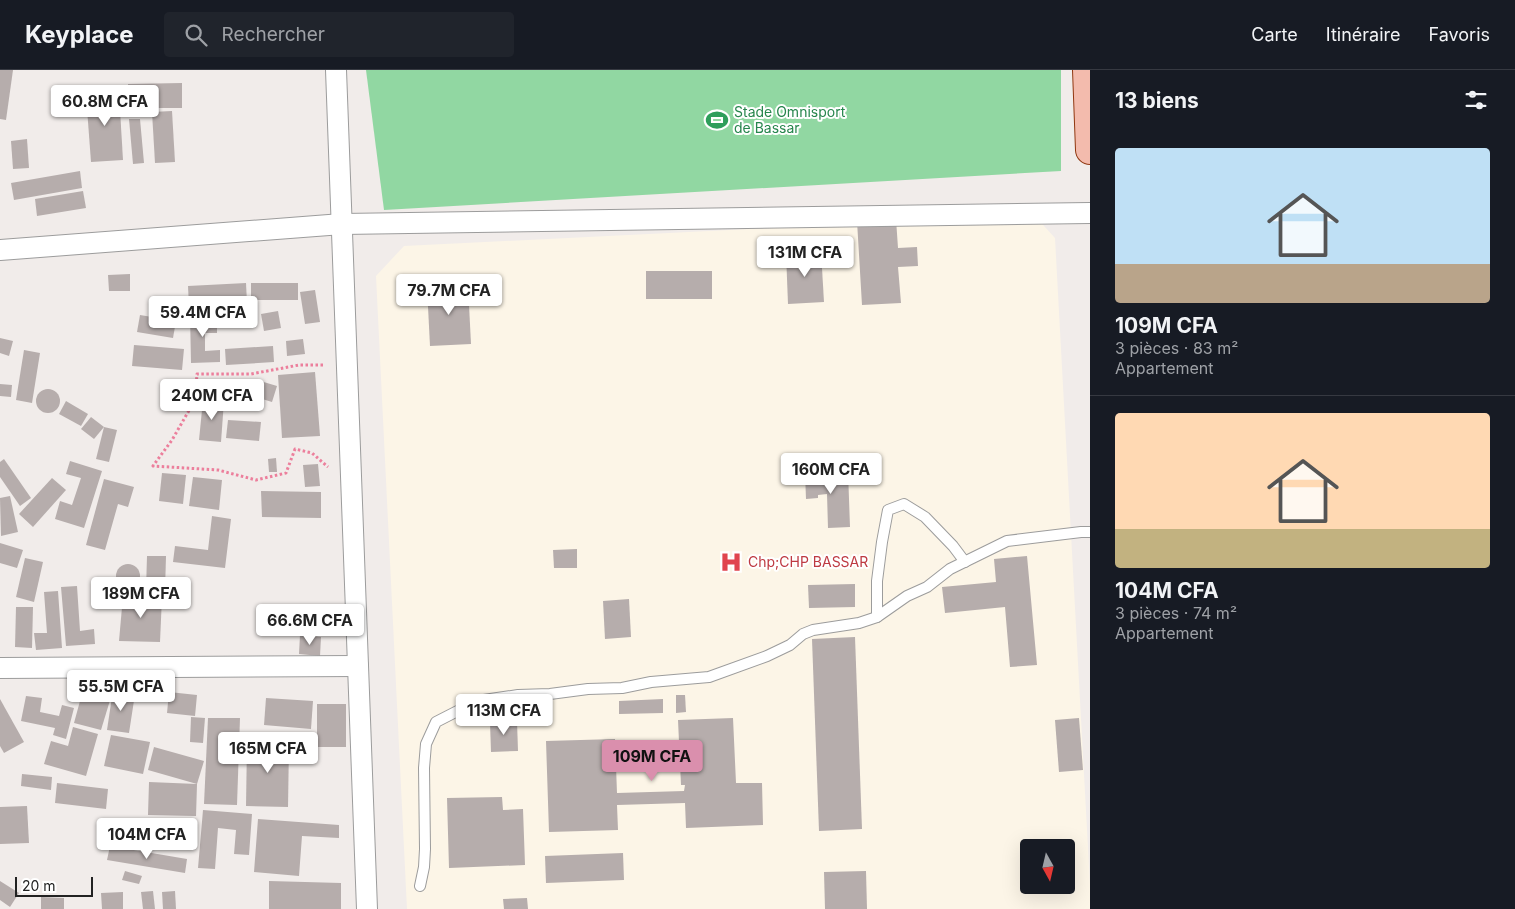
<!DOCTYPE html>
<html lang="fr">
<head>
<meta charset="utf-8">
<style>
  body { margin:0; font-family:Inter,sans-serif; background:#20242c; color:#f1f3f6; height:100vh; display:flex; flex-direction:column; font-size:19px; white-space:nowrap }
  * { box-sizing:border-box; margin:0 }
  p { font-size:16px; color:#9ea1a6 }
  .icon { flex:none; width:28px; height:28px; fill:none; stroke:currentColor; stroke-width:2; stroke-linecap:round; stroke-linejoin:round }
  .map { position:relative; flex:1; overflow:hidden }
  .sheet { display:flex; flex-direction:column; background:#171b24; width:425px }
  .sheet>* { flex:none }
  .needle { width:32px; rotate:172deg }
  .fabs { position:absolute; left:1020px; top:769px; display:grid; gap:10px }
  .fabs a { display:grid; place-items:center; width:55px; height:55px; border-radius:5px; background:#171b24; box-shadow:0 5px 20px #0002; font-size:25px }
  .scale { position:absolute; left:15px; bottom:12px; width:78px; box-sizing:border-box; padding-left:5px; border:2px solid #222; border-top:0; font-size:14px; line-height:18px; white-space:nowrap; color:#222; -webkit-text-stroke:4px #fff; paint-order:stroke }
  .price { position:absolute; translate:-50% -42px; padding:0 11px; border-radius:5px; background:#fff; color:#222; font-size:16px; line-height:32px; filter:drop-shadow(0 1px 2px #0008) }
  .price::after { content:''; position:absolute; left:50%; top:30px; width:15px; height:11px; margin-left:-8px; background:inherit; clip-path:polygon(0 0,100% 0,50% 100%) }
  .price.on { background:#da8fad; color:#111 }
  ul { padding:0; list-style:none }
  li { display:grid; align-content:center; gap:10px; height:265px; padding:0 25px }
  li+li { border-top:1px solid #363941 }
  li span { display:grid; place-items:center; height:155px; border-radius:5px; color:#555 }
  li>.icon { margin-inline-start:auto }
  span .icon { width:90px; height:90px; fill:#fffc; stroke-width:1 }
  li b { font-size:21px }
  h2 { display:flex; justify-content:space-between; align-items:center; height:60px; padding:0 25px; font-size:21px }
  header { display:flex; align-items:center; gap:30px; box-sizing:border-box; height:70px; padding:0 25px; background:#171b24; border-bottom:1px solid #363941 }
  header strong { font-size:24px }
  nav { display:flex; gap:28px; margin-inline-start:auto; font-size:18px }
  .search { width:350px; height:45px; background:#20242c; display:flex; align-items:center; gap:12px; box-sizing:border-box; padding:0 18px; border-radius:5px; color:#9ea1a6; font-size:19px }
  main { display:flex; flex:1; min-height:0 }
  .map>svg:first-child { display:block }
  .education { fill:#fcf5e7; fill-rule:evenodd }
  .pitch { fill:#91d7a2 }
  .building { fill:#b6adac }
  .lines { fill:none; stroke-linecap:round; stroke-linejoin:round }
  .service-casing { stroke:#9c9c9c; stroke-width:12 }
  .minor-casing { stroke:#9c9c9c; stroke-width:22 }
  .primary-casing { stroke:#903710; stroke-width:30 }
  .path { stroke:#ec7f9c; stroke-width:3; stroke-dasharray:2.5 2.5; stroke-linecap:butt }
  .service { stroke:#fff; stroke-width:10 }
  .minor { stroke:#fff; stroke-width:20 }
  .primary { stroke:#f3bbad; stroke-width:28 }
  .labels { text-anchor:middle; stroke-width:4; stroke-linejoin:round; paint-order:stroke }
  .leisure-label { font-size:14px; fill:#27864d; stroke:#fff; text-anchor:start }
  .health-label { font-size:14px; fill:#be3a42; stroke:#fff; text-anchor:start }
</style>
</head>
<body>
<header>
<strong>Keyplace</strong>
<div class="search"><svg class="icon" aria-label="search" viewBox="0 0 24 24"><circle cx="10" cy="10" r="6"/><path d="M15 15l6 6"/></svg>Rechercher</div>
<nav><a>Carte</a><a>Itinéraire</a><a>Favoris</a></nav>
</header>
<main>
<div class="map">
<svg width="1090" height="839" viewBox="0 0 1090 839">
  <rect width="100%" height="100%" fill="#f1ecea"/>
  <path class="education" d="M1034 145 1055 168 1090 815V839H407L376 206 404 176ZM1029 778H1066V815H1029Z"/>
  <polygon class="pitch" points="366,0 1061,0 1061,101 384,140"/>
  <g class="building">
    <polygon points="0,0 13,0 6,50 0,49"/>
    <polygon points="182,13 182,38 129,38 128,14"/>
    <polygon points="119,23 123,90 91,92 86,25"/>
    <polygon points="172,41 175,92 155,93 152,42"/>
    <polygon points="129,49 140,49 144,93 133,94"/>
    <polygon points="27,69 29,98 13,99 11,71"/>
    <polygon points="80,101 82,118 14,130 11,113"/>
    <polygon points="83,121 86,138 37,146 35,129"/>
    <polygon points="896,149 898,178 917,177 918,196 898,197 901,233 862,235 857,151"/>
    <polygon points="821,181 824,232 788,234 786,183"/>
    <rect x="646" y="201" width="66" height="28"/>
    <polygon points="130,204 130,221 109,221 108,205"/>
    <polygon points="246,213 247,233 189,236 188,216"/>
    <rect x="251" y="213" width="47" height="17"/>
    <polygon points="468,215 471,274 430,276 427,217"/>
    <polygon points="315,220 320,252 305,254 300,222"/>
    <polygon points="278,241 281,258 264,261 261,244"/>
    <polygon points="190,244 217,244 217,263 205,263 205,281 220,280 220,292 191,293"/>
    <polygon points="140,245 176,251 173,268 137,262"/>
    <polygon points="0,268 13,271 9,286 0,283"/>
    <polygon points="303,269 305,284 287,286 286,271"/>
    <polygon points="134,275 184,279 182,300 132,296"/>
    <polygon points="273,276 274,292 226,295 225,279"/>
    <polygon points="24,280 40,283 32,333 16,330"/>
    <polygon points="315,302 320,366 282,368 278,305"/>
    <polygon points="257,310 277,316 272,332 252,326"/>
    <polygon points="0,314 12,315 11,327 0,326"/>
    <circle cx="48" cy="331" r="12"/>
    <polygon points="203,330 224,331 221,372 199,370"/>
    <polygon points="66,331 88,344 81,356 59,344"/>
    <polygon points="91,347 104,357 94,369 81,359"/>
    <polygon points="228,350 261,352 259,371 226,368"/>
    <polygon points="104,357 117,360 109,392 96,389"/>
    <polygon points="276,388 277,402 269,402 268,389"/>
    <polygon points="4,389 31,428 20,436 0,407 0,392"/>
    <polygon points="70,391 102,401 84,458 55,449 60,431 72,435 81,408 66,404"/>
    <polygon points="318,394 320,416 305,417 303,395"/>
    <polygon points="848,401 850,457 828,458 827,424 818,425 818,428 806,429 805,403"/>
    <polygon points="162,403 186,405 183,434 159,431"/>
    <polygon points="193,407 222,410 219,440 189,436"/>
    <polygon points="52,408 66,420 33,457 19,444"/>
    <polygon points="104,409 134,417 128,437 118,434 105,480 86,475"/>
    <polygon points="261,421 321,422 321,448 262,447"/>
    <polygon points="10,426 18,462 1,466 0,428"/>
    <polygon points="212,446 231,449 225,498 173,492 175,476 208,480"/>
    <polygon points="0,473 23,480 17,498 0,493"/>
    <polygon points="577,479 577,498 554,498 553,480"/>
    <polygon points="147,486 166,486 165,521 146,520"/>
    <polygon points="1027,486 1037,595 1010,597 1005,537 945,543 942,517 996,512 994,489"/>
    <polygon points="25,488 43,492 34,532 16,527"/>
    <circle cx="128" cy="506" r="12"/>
    <polygon points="108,508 112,534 98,536 94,510"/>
    <polygon points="855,514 855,537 809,538 808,515"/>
    <polygon points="77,516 80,561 94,559 95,574 66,576 61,517"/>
    <polygon points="58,521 62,578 36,580 34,563 47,563 44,522"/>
    <polygon points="123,526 162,527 160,572 119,571"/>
    <polygon points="629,529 631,567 605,569 603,531"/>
    <polygon points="16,537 33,537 32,578 15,577"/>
    <polygon points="300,565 321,567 320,586 299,584"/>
    <polygon points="855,567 862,759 819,761 812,569"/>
    <polygon points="83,620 111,627 101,660 74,653"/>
    <polygon points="113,620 135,624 129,663 107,660"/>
    <polygon points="169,622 197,625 195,646 167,643"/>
    <polygon points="676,625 685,625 686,642 676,643"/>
    <polygon points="26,626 42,628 40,642 59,646 62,635 74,638 66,669 53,665 55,658 21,651"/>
    <polygon points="266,628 313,631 311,659 264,655"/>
    <polygon points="0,629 24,672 4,683 0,676"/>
    <polygon points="663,629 663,643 619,644 619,631"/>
    <rect x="317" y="634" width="29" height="43"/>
    <polygon points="191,647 205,648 203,673 190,672"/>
    <polygon points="208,648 240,648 237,735 204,734"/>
    <polygon points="733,648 736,713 762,713 763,755 686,758 685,733 617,735 618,760 549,762 546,671 615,669 617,723 684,721 685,715 681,715 678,650"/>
    <polygon points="1079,648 1083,700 1059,702 1055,650"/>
    <polygon points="517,651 518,681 491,682 490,652"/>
    <polygon points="73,657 98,664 86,706 44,694 51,671 68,676"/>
    <polygon points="111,665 150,672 143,704 104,696"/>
    <polygon points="247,672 289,673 288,737 246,736"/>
    <polygon points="154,677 204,691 197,714 148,700"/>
    <polygon points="22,704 52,707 51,720 21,716"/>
    <polygon points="149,712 197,714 196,746 148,745"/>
    <polygon points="57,713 108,719 106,739 55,733"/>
    <polygon points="502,727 503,740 523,739 525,795 449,798 447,728"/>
    <polygon points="27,736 29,773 0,774 0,737"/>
    <polygon points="203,740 252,744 249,785 234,784 236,760 218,758 215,799 198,798"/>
    <polygon points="258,749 339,755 339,768 302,766 299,806 254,802"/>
    <polygon points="110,776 187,789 185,803 107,790"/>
    <polygon points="623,783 624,810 546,813 545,786"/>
    <polygon points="125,801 142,806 139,814 122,810"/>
    <polygon points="866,801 867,839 825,839 824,802"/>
    <polygon points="0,811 19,823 10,837 0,830"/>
    <polygon points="269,811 341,813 341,839 269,839"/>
    <polygon points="153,821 155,839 143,839 141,822"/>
    <polygon points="175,821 176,839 163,839 162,822"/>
    <polygon points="123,822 123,839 102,839 101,823"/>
    <polygon points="41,827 64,828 64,839 41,839"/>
    <polygon points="527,828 528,839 504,839 503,829"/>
  </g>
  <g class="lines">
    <g class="service-casing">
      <g id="service">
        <polyline points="877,547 877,511 882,472 888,440 904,434 925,447 953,476 965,492"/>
        <polyline points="420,816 424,797 425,779 424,698 426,674 436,652 477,631 518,625 550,624 588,619 622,618 651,612 709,607 767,586 790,575 803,564 813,560 859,553 877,547 907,526 927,517 950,499 1007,471 1081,462 1090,462"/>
      </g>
    </g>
    <g class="minor-casing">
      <g id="minor">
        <polyline points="336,0 367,839"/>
        <polyline points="0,180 342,154 1090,143"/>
        <polyline points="0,598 358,596"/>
      </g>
    </g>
    <g class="primary-casing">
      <polyline id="primary" points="1087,0 1090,80"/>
    </g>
    <polyline class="path" points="323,295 299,295 251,304 197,304 195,330 172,370 153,396 218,400 256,410 286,403 295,379 312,383 328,397"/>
    <use href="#service" class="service"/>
    <use href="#minor" class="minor"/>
    <use href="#primary" class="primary"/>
  </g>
  <defs>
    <g id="stadium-bare" transform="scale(1.725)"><path d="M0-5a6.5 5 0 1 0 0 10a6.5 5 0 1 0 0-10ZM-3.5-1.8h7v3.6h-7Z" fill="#2e9e5b" stroke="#fff" stroke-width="2.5" paint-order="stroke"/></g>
    <g id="hospital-bare" transform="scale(1.725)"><path d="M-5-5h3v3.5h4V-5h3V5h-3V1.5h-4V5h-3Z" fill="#e0444e" stroke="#fff" stroke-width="2.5" paint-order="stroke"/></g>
  </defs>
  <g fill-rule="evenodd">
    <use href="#stadium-bare" x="717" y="50"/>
    <use href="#hospital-bare" x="731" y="492"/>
  </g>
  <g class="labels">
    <g class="leisure-label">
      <text x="734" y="47">Stade Omnisport<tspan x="734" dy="16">de Bassar</tspan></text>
    </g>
    <g class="health-label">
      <text x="748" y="497">Chp;CHP BASSAR</text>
    </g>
  </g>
</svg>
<div class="fabs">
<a><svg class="needle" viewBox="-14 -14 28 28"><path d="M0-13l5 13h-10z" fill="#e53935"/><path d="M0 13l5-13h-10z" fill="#9ea1a6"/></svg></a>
</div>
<div class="scale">20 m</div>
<b class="price" style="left:105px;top:57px">60.8M CFA</b>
<b class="price" style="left:805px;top:208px">131M CFA</b>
<b class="price" style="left:449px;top:246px">79.7M CFA</b>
<b class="price" style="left:203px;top:268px">59.4M CFA</b>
<b class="price" style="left:212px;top:351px">240M CFA</b>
<b class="price" style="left:831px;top:425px">160M CFA</b>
<b class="price" style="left:141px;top:549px">189M CFA</b>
<b class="price" style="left:310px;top:576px">66.6M CFA</b>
<b class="price" style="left:121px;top:642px">55.5M CFA</b>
<b class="price" style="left:504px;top:666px">113M CFA</b>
<b class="price" style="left:268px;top:704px">165M CFA</b>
<b class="price on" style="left:652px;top:712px">109M CFA</b>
<b class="price" style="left:147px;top:790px">104M CFA</b>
</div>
<section class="sheet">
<h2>13 biens<svg class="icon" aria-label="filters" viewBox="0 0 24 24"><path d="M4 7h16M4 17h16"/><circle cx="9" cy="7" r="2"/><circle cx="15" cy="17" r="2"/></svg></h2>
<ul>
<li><span style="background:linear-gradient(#bfe0f5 75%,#b9a48a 0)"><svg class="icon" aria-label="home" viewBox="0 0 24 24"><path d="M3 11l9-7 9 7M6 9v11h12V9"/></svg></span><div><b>109M CFA</b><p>3 pièces · 83 m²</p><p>Appartement</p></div></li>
<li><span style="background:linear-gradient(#ffd9b3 75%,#c2b280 0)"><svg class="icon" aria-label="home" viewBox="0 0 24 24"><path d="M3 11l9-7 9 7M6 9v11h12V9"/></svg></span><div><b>104M CFA</b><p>3 pièces · 74 m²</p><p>Appartement</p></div></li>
</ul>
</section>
</main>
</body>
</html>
